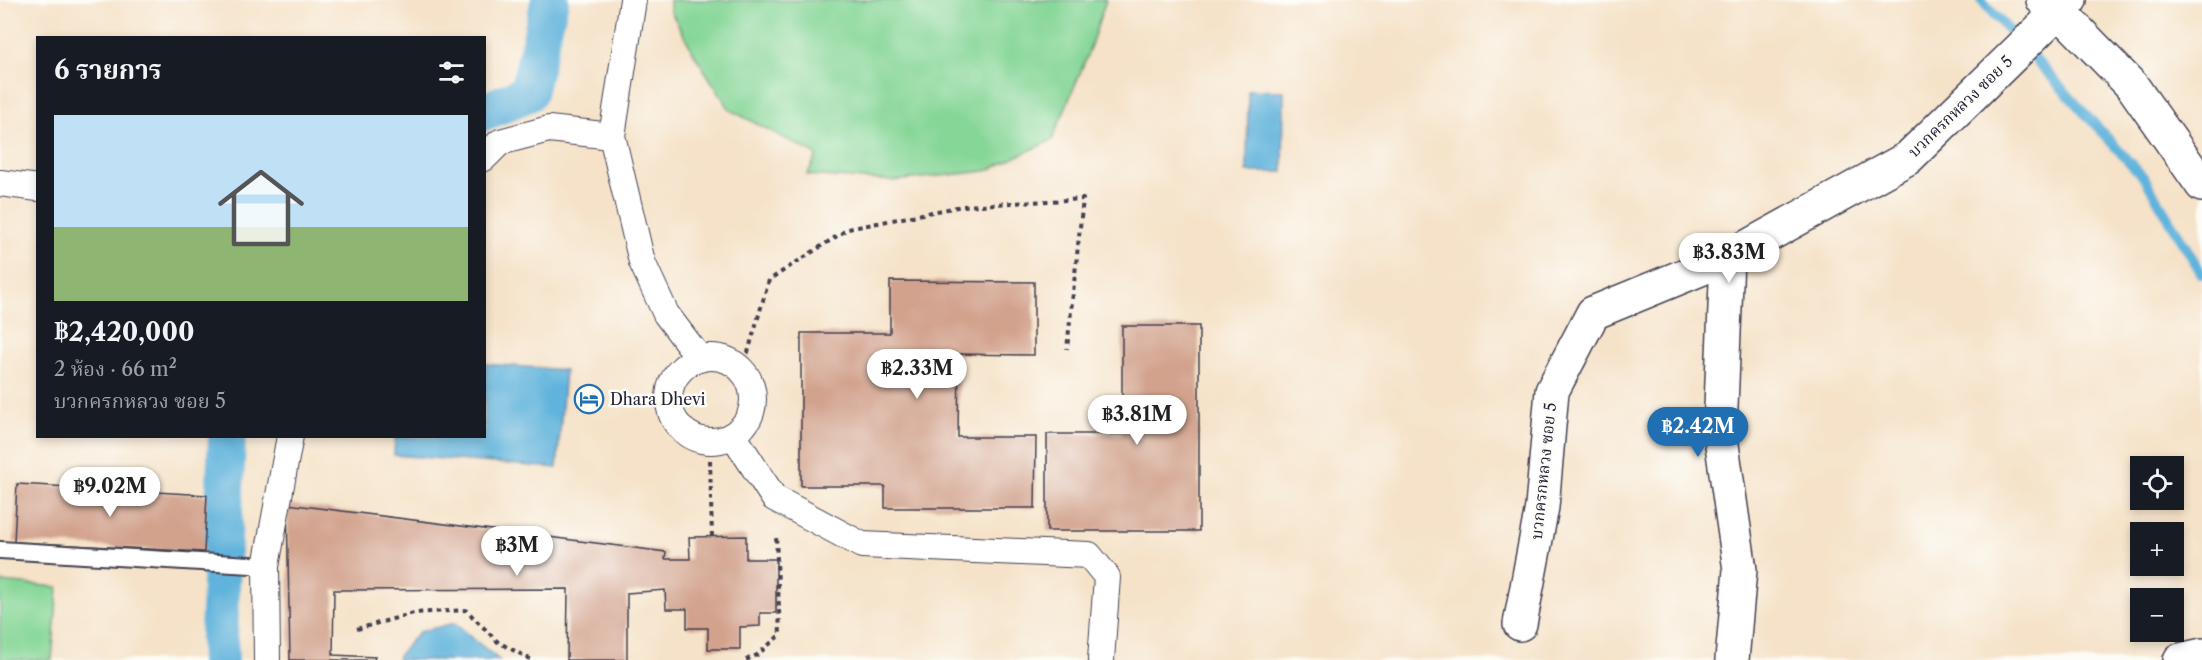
<!DOCTYPE html>
<html lang="th">
<head>
<meta charset="utf-8">
<style>
  body { margin:0; font-family:"Libre Caslon Text","Noto Serif Thai",serif; background:#242831; color:#f1f3f6; height:100vh; display:flex; flex-direction:column; font-size:22px; white-space:nowrap }
  * { box-sizing:border-box; margin:0 }
  p { font-size:20px; color:#9ea1a6 }
  .icon { flex:none; width:33px; height:33px; fill:none; stroke:currentColor; stroke-width:2; stroke-linecap:round; stroke-linejoin:round }
  .map { position:relative; flex:1; overflow:hidden }
  .drawer { position:absolute; left:36px; top:36px; width:450px; height:402px; display:flex; flex-direction:column; background:#171b24; border-radius:0px; box-shadow:0 3px 9px #0003 }
  .drawer>* { flex:none }
  .tools { position:absolute; left:2130px; top:456px; display:grid; gap:12px }
  .tools a { display:grid; place-items:center; width:54px; height:54px; border-radius:0px; background:#171b24; box-shadow:0 3px 9px #0003; font-size:30px }
  .price { position:absolute; translate:-50% -51px; padding:0 14px; border-radius:21px; background:#fff; color:#222; font-size:20px; line-height:39px; filter:drop-shadow(0 2px 3px #0008) }
  .price::after { content:''; position:absolute; left:50%; top:36px; width:18px; height:14px; margin-left:-9px; background:inherit; clip-path:polygon(0 0,100% 0,50% 100%) }
  .price.current { background:#1f6fb2; color:#fff }
  ul { padding:0; list-style:none }
  li { display:grid; align-content:center; gap:12px; height:318px; padding:0 18px }
  li+li { border-top:2px solid #363941 }
  li span { display:grid; place-items:center; height:186px; border-radius:0px; color:#555 }
  li>.icon { margin-inline-start:auto }
  span .icon { width:108px; height:108px; fill:#fffc; stroke-width:1 }
  li b { font-size:26px }
  h2 { display:flex; justify-content:space-between; align-items:center; height:72px; padding:0 18px; font-size:26px }
  .map>svg:first-child { display:block }
  .green { fill:#85d697; stroke:#547c69; stroke-width:1.5 }
  .water { fill:#60b3dc; stroke:#416a8c; stroke-width:1.5 }
  .lines { fill:none; stroke-linecap:round; stroke-linejoin:round }
  .stream { stroke:#60b3dc; stroke-width:10 }
  .canal { stroke:#60b3dc; stroke-width:38 }
  .building { fill:#d2a28d }
  .service-casing { stroke:#423f50; stroke-width:20 }
  .pedestrian-casing { stroke:#423f50; stroke-width:28 }
  .minor-casing { stroke:#423f50; stroke-width:36 }
  .path { stroke:#423f50; stroke-width:4; stroke-dasharray:4.5 4.5; stroke-linecap:butt }
  .service { stroke:#fff; stroke-width:16 }
  .pedestrian { stroke:#fff; stroke-width:26 }
  .minor { stroke:#fff; stroke-width:33 }
  .labels { text-anchor:middle; stroke-width:5; stroke-linejoin:round; paint-order:stroke }
  .street-label { font-size:16px; fill:#22223b; stroke:#fdfcf7 }
  .poi-label { font-size:16px; fill:#22223b; stroke:#fdfcf7; text-anchor:start }
</style>
</head>
<body>
<div class="map">
<svg width="2202" height="660" viewBox="0 0 2202 660">
  <rect width="100%" height="100%" fill="#fdfcf7"/>
  <filter id="ink" filterUnits="userSpaceOnUse"><feTurbulence type="fractalNoise" baseFrequency=".0167" numOctaves="2"/><feDisplacementMap in="SourceGraphic" scale="12" xChannelSelector="R" yChannelSelector="G"/><feConvolveMatrix kernelMatrix="1 2 1 2 8 2 1 2 1" color-interpolation-filters="sRGB"/></filter>
  <filter id="wash" filterUnits="userSpaceOnUse"><feTurbulence type="fractalNoise" baseFrequency=".008" numOctaves="4" result="noise"/><feDisplacementMap in="SourceGraphic" scale="24" xChannelSelector="R" yChannelSelector="G"/><feGaussianBlur stdDeviation="1.35" result="paint"/><feColorMatrix in="noise" values="0 0 0 0 0 0 0 0 0 0 0 0 0 0 0 0 0 1.4 0 .05"/><feComposite in="paint" operator="in"/></filter>
  <g filter="url(#wash)">
    <rect width="100%" height="100%" fill="#f5e2c8"/>
    <g class="green">
      <polygon points="670,0 1106,0 1088,54 1052,140 986,171 894,181 807,175 817,155 730,110 696,57 670,10"/>
      <polygon points="0,582 58,587 52,660 0,660"/>
    </g>
    <g class="water">
      <polygon points="1248,90 1284,91 1283,172 1247,172"/>
      <polygon points="485,364 565,370 557,468 394,455 395,437 484,436"/>
      <polygon points="454,623 499,660 397,660 398,656 419,632"/>
    </g>
    <g class="lines">
      <polyline class="stream" points="1981,0 2145,179 2202,274"/>
      <g class="canal">
        <polyline points="484,112 528,93 550,0"/>
        <polyline points="220,660 219,636 227,436"/>
      </g>
    </g>
    <g id="blocks">
      <g class="building">
        <polygon points="890,281 1034,282 1034,355 959,354 958,437 1036,437 1035,508 885,508 885,486 801,486 801,333 890,333"/>
        <polygon points="1122,326 1199,326 1199,531 1047,531 1047,434 1122,434"/>
        <polygon points="17,484 207,495 204,552 14,542"/>
        <polygon points="287,504 666,552 665,559 690,559 689,537 746,536 746,559 776,559 776,613 760,613 760,626 740,627 740,649 708,649 708,628 687,628 687,609 666,609 665,590 627,593 627,660 567,660 568,589 334,590 333,655 375,657 374,660 290,660"/>
      </g>
    </g>
  </g>
  <g filter="url(#ink)">
    <use href="#blocks" fill-opacity="0" stroke="#423f50" stroke-width="1.5"/>
    <g class="lines">
      <g class="service-casing">
        <polyline id="service" points="0,550 266,566"/>
      </g>
      <g class="pedestrian-casing">
        <g id="pedestrian">
          <polyline points="633,0 612,136 642,262 666,314 700,359"/>
          <polyline points="484,158 500,142 549,129 612,136"/>
          <polyline points="0,183 38,188"/>
          <circle cx="711" cy="399" r="42"/>
          <polyline points="733,435 774,498 862,545 1089,555 1107,577 1101,660"/>
          <polyline points="267,660 266,566 290,436"/>
        </g>
      </g>
      <g class="minor-casing">
        <g id="minor">
          <polyline points="2043,0 2058,10 2133,87 2202,185"/>
          <polyline points="1727,258 1720,431 1740,570 1732,660"/>
          <polyline points="1520,624 1542,507 1552,391 1593,313 1727,258 1908,158 2070,0"/>
          <polyline points="2180,660 2202,655"/>
        </g>
      </g>
      <g class="path">
        <polyline points="741,370 744,366 769,280 848,229 962,206 1083,199 1067,349"/>
        <polyline points="710,460 712,537"/>
        <polyline points="357,629 414,613 466,610 498,642 532,660"/>
        <polyline points="746,660 757,655 780,635 776,535"/>
      </g>
      <use href="#service" class="service"/>
      <use href="#pedestrian" class="pedestrian"/>
      <use href="#minor" class="minor"/>
    </g>
  </g>
  <defs>
    <g id="hotel-ring" transform="scale(1.5)"><circle r="9.5" fill="#fdfcf7" stroke="#1f6fb2" stroke-width="1.5"/><path d="M-6-4.5h1.5V1H6V5H4.5V3h-9V5H-6ZM-4 0a1.8 1.8 0 1 1 3.6 0ZM.5 0V-2.5h3Q6-2.5 6 0Z" fill="#1f6fb2"/></g>
  </defs>
  <g fill-rule="evenodd">
    <use href="#hotel-ring" x="589" y="399"/>
  </g>
  <g class="labels">
    <g class="street-label">
      <text transform="translate(1960 106) rotate(-44)" y="6">บวกครกหลวง ซอย 5</text>
      <text transform="translate(1543 471) rotate(-84)" y="6">บวกครกหลวง ซอย 5</text>
    </g>
    <g class="poi-label">
      <text x="610" y="405">Dhara Dhevi</text>
    </g>
  </g>
</svg>
<div class="tools">
<a><svg class="icon" aria-label="locate" viewBox="0 0 24 24"><circle cx="12" cy="12" r="6"/><path d="M12 2v4M12 18v4M2 12h4M18 12h4"/></svg></a>
<a>+</a>
<a>−</a>
</div>
<b class="price" style="left:1729px;top:284px">฿3.83M</b>
<b class="price" style="left:917px;top:400px">฿2.33M</b>
<b class="price" style="left:1137px;top:446px">฿3.81M</b>
<b class="price current" style="left:1698px;top:458px">฿2.42M</b>
<b class="price" style="left:110px;top:518px">฿9.02M</b>
<b class="price" style="left:517px;top:577px">฿3M</b>
<section class="drawer">
<h2>6 รายการ<svg class="icon" aria-label="filters" viewBox="0 0 24 24"><path d="M4 7h16M4 17h16"/><circle cx="9" cy="7" r="2"/><circle cx="15" cy="17" r="2"/></svg></h2>
<ul>
<li><span style="background:linear-gradient(#bfe0f5 60%,#8fb573 0)"><svg class="icon" aria-label="home" viewBox="0 0 24 24"><path d="M3 11l9-7 9 7M6 9v11h12V9"/></svg></span><div><b>฿2,420,000</b><p>2 ห้อง · 66 m²</p><p>บวกครกหลวง ซอย 5</p></div></li>
</ul>
</section>
</div>
</body>
</html>
